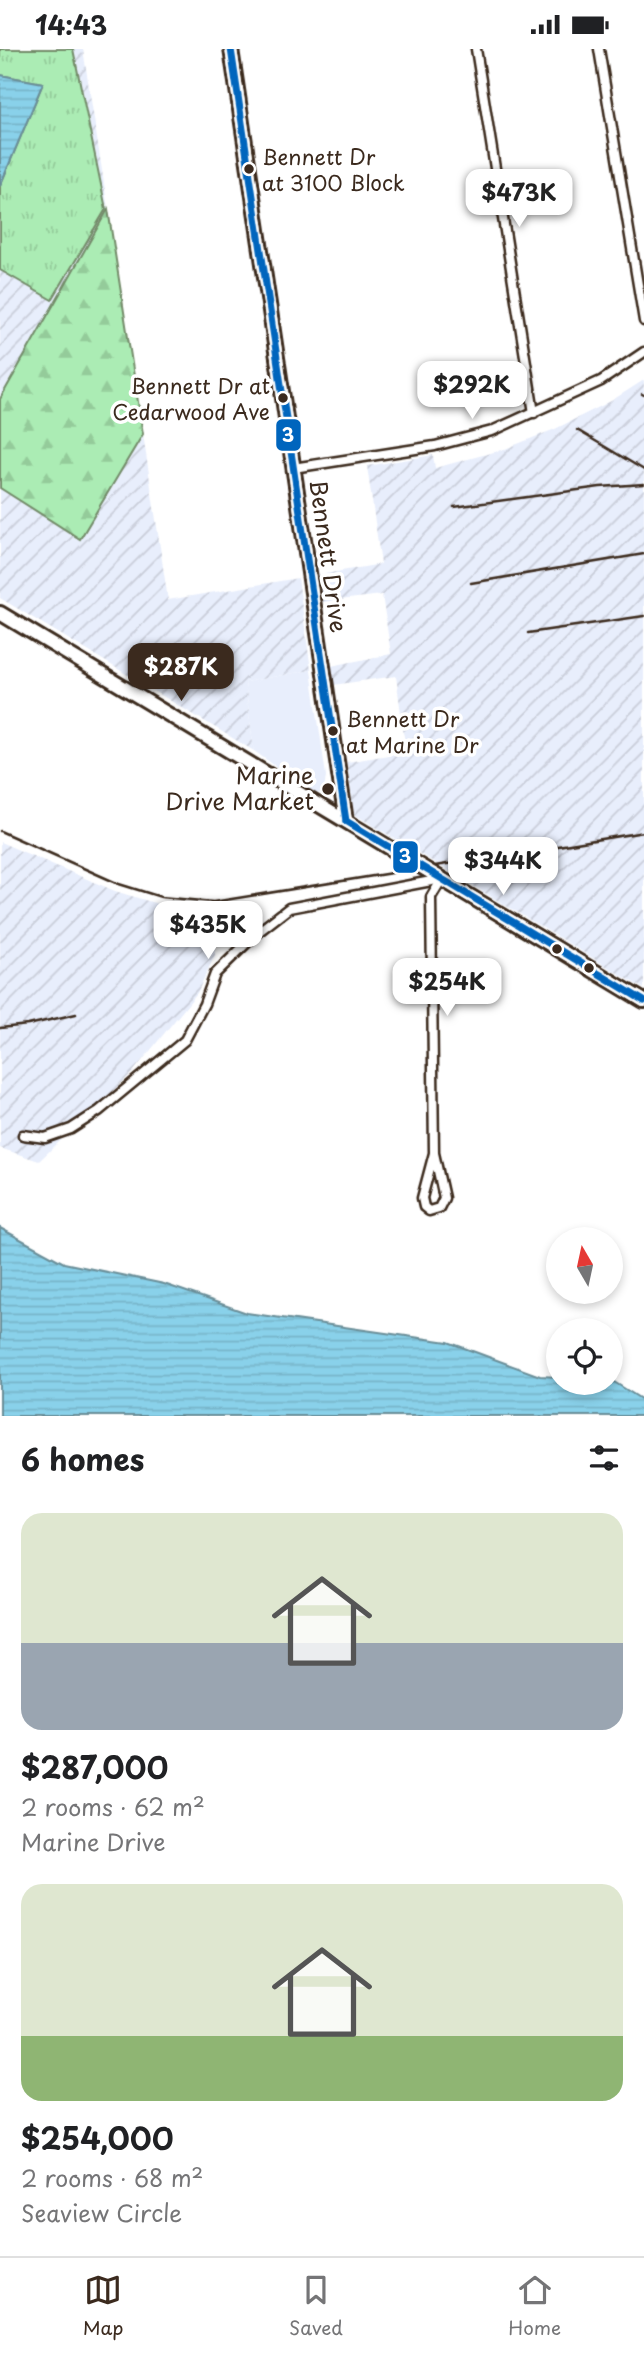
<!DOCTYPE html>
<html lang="en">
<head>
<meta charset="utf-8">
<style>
  body { margin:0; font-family:"Playpen Sans",sans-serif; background:#f6f6f6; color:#202124; height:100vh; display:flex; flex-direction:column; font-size:26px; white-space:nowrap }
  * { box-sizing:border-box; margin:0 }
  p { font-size:23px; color:#757577 }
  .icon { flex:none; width:38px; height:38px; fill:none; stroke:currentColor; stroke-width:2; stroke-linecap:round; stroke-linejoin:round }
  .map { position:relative; height:1367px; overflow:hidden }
  .side { display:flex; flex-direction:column; background:#fff; flex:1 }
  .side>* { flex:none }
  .needle { width:46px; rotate:351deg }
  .controls { position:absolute; left:546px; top:1178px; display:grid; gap:14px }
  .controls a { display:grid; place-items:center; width:77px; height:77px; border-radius:50%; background:#fff; box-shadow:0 4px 10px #0003; font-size:35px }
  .price { position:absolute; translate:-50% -60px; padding:0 16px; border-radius:14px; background:#fff; color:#222; font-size:23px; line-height:46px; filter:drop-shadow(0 2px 4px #0008) }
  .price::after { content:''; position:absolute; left:50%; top:42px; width:21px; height:16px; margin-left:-10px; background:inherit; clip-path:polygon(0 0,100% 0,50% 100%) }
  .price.active { background:#3b2a1e; color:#fff }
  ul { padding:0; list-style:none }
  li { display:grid; align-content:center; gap:14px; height:371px; padding:0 21px }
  li span { display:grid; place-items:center; height:217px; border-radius:21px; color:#555 }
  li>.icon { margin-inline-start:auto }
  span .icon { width:126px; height:126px; fill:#fffc; stroke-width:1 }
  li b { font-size:30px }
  h2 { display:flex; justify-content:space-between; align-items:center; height:84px; padding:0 21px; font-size:30px }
  .status { display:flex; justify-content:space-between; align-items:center; height:49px; padding:0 35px; background:#fff; direction:ltr }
  .status svg { height:19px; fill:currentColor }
  .tabs { display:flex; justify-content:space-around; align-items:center; height:98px; border-top:2px solid #e0e0e0; background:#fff; font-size:19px; color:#757577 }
  .tabs a { display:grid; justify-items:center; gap:4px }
  .tabs .active { color:#3b2a1e }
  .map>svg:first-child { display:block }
  .built { fill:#e8eefc }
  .industrial { fill:url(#industrial-furrows) }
  .grass { fill:url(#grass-tufts); stroke:#738b69; stroke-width:2 }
  .forest { fill:url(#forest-firs); stroke:#738b69; stroke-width:2 }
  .water { fill:url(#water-rules); stroke:#6a8e98; stroke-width:2 }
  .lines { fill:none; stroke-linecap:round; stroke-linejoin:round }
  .street-casing { stroke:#3b2a1e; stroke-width:13 }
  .secondary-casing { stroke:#3b2a1e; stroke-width:18 }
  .street { stroke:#fff; stroke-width:8 }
  .secondary { stroke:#fff; stroke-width:12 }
  .rail { stroke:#3b2a1e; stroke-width:2.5 }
  .bus-1-casing { stroke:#fff; stroke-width:12 }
  .bus-1 { stroke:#0065bd; stroke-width:7 }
  .bus-dot { fill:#3b2a1e; stroke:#fff; stroke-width:2.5 }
  .labels { text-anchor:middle; stroke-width:7; stroke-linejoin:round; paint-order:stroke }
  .bus-label { font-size:21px; fill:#3b2a1e; stroke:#fff; text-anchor:start }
  .street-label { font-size:23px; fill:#3b2a1e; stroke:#fff }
  .poi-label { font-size:23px; fill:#3b2a1e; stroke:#fff; text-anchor:end }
  .line-badge { stroke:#fff; stroke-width:2.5 }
  .badge-label { font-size:19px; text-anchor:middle; font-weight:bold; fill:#fff }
</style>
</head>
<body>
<div class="status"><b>14:43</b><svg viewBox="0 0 49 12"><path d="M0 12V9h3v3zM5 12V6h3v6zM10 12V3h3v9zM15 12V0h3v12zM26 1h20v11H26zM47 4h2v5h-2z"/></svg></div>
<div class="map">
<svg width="644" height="1367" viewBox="0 0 644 1367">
  <defs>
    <pattern id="industrial-furrows" width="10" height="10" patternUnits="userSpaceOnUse" patternTransform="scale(1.75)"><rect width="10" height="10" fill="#e8eefc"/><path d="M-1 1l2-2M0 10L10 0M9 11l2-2" fill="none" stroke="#c8ccd8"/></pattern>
    <pattern id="grass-tufts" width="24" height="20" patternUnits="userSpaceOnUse" patternTransform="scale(1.75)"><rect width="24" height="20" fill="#abecb4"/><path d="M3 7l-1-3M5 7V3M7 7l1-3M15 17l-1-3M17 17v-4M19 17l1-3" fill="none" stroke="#94cb9a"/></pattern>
    <pattern id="forest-firs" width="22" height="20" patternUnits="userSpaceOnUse" patternTransform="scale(1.75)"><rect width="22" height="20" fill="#abecb4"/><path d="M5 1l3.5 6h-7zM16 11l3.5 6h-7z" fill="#94cb9a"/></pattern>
    <pattern id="water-rules" width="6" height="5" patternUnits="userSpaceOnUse" patternTransform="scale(1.75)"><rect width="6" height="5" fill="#89d1ea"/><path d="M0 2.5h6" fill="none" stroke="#77b4c8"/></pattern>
  </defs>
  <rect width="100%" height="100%" fill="#fff"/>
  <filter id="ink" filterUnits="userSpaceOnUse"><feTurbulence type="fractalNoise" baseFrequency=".0143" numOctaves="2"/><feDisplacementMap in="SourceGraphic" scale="14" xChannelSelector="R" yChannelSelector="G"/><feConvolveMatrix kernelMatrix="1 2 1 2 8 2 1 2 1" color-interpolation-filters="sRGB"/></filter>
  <g filter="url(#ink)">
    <polygon class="built" points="311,621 326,727 324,743 315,745 254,702 245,633"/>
    <g class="industrial">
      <polygon points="0,0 83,0 108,160 0,350"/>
      <polygon points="644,331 644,940 354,765 347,713 406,703 396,627 333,636 331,617 391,605 382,546 323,553 319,526 381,515 367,417 433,406 435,419 505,400 555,380 611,352"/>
      <polygon points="143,385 168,551 298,529 311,621 245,633 254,702 0,549 0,439 80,490"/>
      <polygon points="0,793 115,842 161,856 213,863 215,906 197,944 133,1023 39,1112 0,1099"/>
    </g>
    <polygon class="grass" points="0,0 73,0 106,160 52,251 0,221 0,137 43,34 0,26"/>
    <polygon class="forest" points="108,160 143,385 80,490 0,439 0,350"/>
    <g class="water">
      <polygon points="0,26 43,34 0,137"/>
      <polygon points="0,1179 64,1214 164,1235 247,1264 448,1293 540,1327 558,1328 558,1334 611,1334 611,1331 644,1352 644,1367 0,1367"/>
    </g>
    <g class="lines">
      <g class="street-casing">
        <g id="street">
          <polyline points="476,0 534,364"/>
          <polyline points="599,0 644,272"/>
          <polyline points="293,419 435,397 492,382 601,332 644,303"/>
          <polyline points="23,1086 45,1089 71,1080 99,1062 185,991 204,955 215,925 258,883 289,859 442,830"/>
          <polyline points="434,1104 444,1149 439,1159 429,1162 424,1158 422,1149 434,1104 431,848 442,830"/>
        </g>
      </g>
      <g class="secondary-casing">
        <g id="secondary">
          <polyline points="231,0 346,772"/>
          <polyline points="0,564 644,952"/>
        </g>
      </g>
      <use href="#street" class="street"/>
      <use href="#secondary" class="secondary"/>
      <g class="rail">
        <polyline points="642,345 644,346"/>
        <polyline points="577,381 644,421"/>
        <polyline points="454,458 600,438 644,435"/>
        <polyline points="471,534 644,505"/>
        <polyline points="528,584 644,567"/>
        <polyline points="0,782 119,835 161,848 213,853 644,783"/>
        <polyline points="0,979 28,976 76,965"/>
      </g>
      <g class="bus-1-casing">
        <g id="bus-1">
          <polyline points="231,0 346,772"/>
          <polyline points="346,772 644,952"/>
        </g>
      </g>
      <use href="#bus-1" class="bus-1"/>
    </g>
  </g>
  <g class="bus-dot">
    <circle cx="249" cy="120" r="6"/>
    <circle cx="283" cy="349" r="6"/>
    <circle cx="333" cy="682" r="6"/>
    <circle cx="328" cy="740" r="7"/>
    <circle cx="557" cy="900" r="6"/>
    <circle cx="589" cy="919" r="6"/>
  </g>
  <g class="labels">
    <g class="bus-label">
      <text x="262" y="116">Bennett Dr<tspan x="262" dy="26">at 3100 Block</tspan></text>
      <text x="270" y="345" text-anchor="end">Bennett Dr at<tspan x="270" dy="26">Cedarwood Ave</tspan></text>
      <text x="346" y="678">Bennett Dr<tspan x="346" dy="26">at Marine Dr</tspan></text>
    </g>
    <g class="street-label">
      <text transform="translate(328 507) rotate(82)" y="8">Bennett Drive</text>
    </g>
    <g class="poi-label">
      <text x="314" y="735">Marine<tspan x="314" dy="26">Drive Market</tspan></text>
    </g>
  </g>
  <g class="line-badge">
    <rect x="275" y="369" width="27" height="34" rx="7" fill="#0065bd"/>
    <rect x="392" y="791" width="27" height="34" rx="7" fill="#0065bd"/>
  </g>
  <g class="badge-label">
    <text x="288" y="393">3</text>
    <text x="405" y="814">3</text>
  </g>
</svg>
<div class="controls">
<a><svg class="needle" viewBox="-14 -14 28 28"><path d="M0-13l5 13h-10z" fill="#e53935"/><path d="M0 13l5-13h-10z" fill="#757577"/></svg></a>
<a><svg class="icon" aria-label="locate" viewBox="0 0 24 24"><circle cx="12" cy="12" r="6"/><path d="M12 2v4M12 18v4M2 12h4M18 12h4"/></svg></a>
</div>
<b class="price" style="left:519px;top:180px">$473K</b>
<b class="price" style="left:472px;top:372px">$292K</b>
<b class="price active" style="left:181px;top:654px">$287K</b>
<b class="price" style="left:503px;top:848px">$344K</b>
<b class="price" style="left:208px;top:912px">$435K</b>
<b class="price" style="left:447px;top:969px">$254K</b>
</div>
<section class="side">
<h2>6 homes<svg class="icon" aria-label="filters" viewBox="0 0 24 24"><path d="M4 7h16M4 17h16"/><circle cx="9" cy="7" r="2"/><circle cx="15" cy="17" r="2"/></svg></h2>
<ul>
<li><span style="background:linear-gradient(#dfe7d0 60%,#9aa5b1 0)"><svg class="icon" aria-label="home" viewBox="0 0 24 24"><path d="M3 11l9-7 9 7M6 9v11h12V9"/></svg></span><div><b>$287,000</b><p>2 rooms · 62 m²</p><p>Marine Drive</p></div></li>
<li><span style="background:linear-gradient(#dfe7d0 70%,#8fb573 0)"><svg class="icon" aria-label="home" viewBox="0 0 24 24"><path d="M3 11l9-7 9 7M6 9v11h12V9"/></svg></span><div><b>$254,000</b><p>2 rooms · 68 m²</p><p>Seaview Circle</p></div></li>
</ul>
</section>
<nav class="tabs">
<a class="active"><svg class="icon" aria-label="map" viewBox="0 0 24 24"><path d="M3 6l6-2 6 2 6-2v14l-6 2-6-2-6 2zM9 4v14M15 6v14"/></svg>Map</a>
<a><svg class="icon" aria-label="saved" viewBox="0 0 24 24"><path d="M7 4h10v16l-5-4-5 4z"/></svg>Saved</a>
<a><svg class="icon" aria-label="home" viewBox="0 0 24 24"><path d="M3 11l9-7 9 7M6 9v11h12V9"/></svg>Home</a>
</nav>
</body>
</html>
